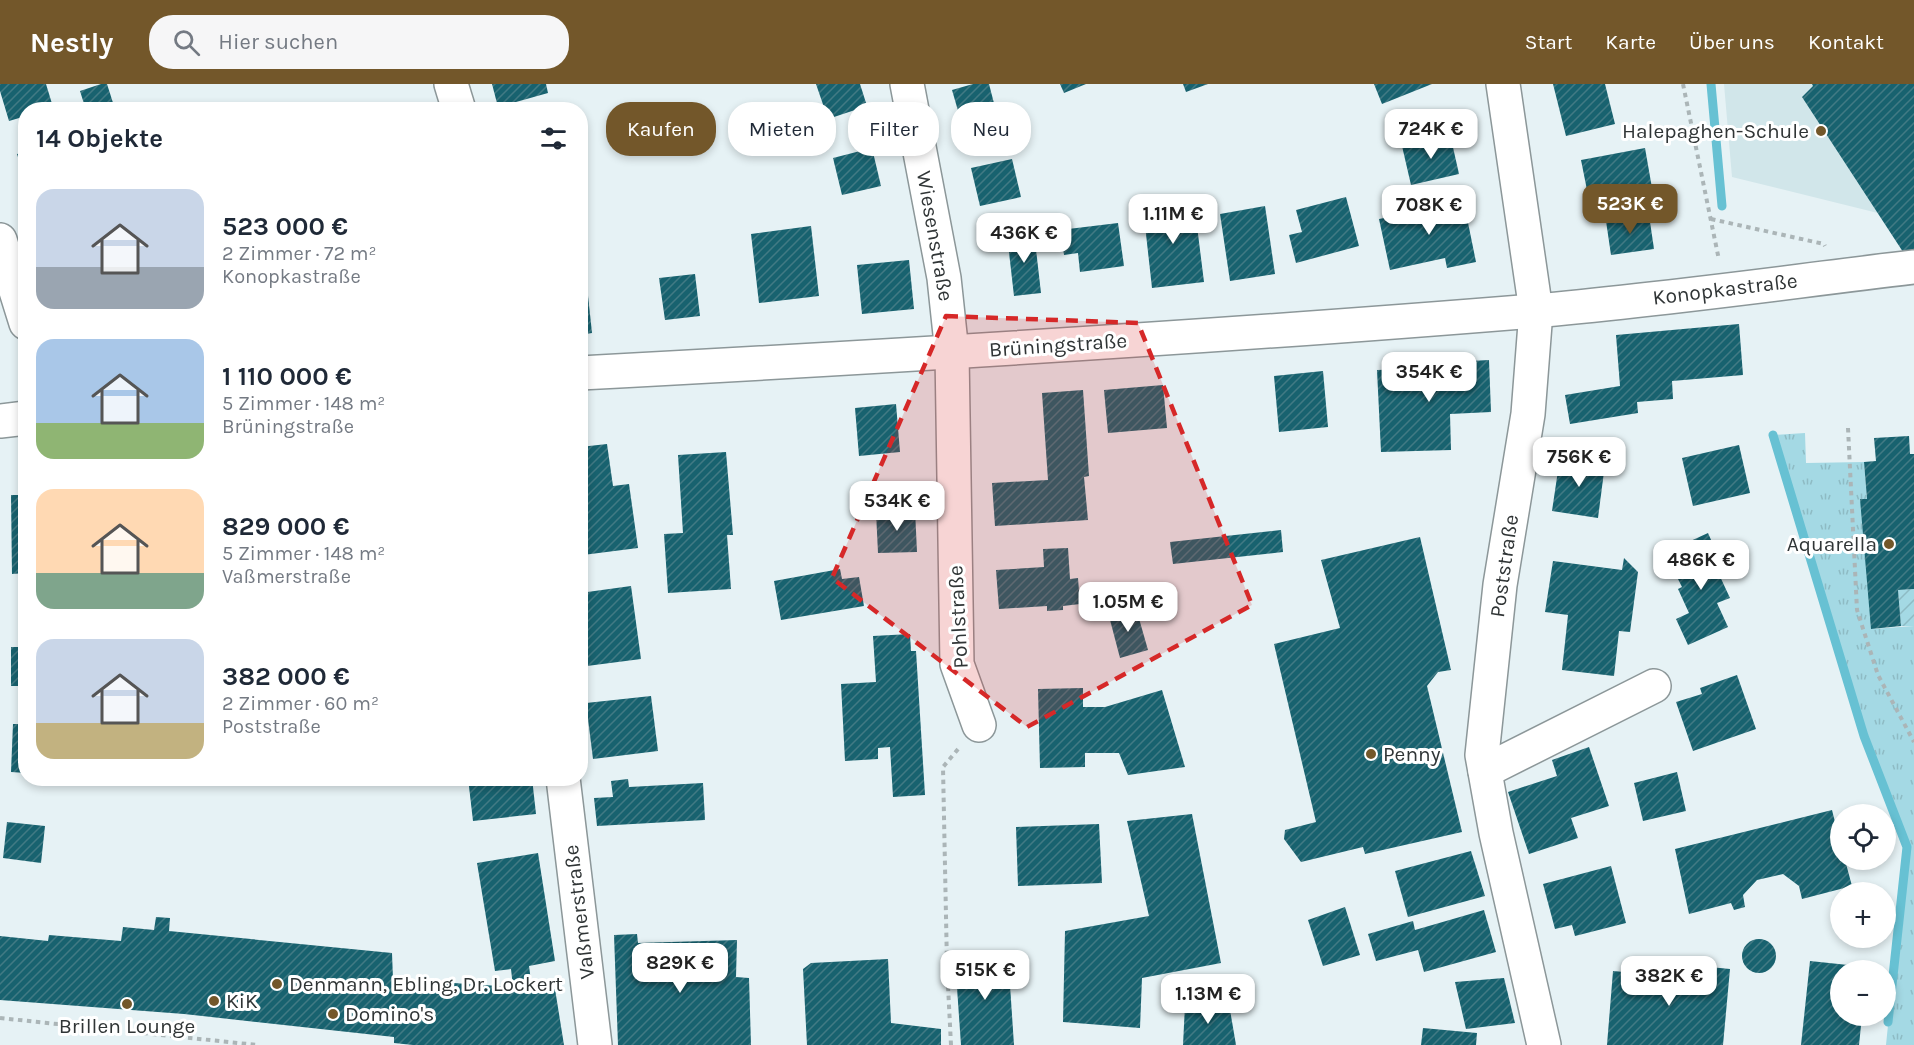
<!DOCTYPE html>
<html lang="de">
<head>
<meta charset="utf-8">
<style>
  body { margin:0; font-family:Karla,sans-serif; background:#f6f6f7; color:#1f2937; height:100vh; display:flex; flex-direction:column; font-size:22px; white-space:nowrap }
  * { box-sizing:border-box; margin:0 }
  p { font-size:20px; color:#747a83 }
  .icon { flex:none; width:33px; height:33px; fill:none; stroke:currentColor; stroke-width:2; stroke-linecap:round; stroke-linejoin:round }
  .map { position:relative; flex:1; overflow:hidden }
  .panel { position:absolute; left:18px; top:18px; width:570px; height:684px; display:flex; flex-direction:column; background:#fff; border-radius:24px; box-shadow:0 3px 9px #0003 }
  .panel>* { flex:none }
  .guide { position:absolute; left:606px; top:18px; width:570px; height:54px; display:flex; gap:12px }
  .fabs { position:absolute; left:1830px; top:720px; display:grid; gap:12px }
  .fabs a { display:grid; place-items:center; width:66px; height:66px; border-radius:50%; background:#fff; box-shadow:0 3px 9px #0003; font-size:30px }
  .price { position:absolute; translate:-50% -51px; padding:0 14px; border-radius:12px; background:#fff; color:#222; font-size:20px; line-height:39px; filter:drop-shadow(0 2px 3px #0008) }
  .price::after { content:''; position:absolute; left:50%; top:36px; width:18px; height:14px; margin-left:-9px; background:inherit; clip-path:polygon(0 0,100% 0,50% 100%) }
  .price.selected { background:#73572a; color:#fff }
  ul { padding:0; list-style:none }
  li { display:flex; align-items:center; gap:18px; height:150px; padding:0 18px }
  li span { display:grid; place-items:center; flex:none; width:168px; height:120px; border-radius:18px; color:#555 }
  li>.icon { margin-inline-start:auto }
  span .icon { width:72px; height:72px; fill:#fffc; stroke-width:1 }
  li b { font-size:26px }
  h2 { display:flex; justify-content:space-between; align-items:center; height:72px; padding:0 18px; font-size:26px }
  .pill { padding:0 21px; border-radius:24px; background:#fff; box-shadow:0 3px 9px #0003; font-size:21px; line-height:54px }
  .pill.selected { background:#73572a; color:#fff }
  header { display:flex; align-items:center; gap:36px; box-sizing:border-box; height:84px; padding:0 30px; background:#73572a; color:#fff }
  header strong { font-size:28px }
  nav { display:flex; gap:33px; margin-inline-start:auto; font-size:21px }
  .search { width:420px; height:54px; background:#f6f6f7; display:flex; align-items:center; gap:15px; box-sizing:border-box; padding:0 21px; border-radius:24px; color:#747a83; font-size:22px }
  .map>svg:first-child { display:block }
  .built { fill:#d1e6ea }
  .grass { fill:url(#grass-tufts) }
  .garden { fill:url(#garden-furrows) }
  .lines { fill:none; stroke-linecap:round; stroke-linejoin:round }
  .stream { stroke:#67c1d3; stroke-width:9 }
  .building { fill:url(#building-hatch) }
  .minor-casing { stroke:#8c9799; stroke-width:36 }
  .path { stroke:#abb5b7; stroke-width:4; stroke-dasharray:4.5 4.5; stroke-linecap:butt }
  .minor { stroke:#fff; stroke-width:33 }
  .marked { fill:#d62828; fill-opacity:0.2; stroke:#d62828; stroke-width:4.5; stroke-dasharray:12 8; stroke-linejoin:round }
  .poi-dot { fill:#73572a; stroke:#fff; stroke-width:2 }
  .labels { text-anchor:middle; stroke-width:6; stroke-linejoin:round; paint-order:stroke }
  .poi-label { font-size:21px; fill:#303536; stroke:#fff; text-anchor:start }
  .street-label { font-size:21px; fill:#303536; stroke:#fff }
</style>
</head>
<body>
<header>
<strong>Nestly</strong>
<div class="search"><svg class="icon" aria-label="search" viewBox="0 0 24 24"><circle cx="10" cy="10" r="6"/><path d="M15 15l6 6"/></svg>Hier suchen</div>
<nav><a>Start</a><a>Karte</a><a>Über uns</a><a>Kontakt</a></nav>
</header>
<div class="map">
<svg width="1914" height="961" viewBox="0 0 1914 961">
  <defs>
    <pattern id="grass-tufts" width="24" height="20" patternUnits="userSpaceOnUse" patternTransform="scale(1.5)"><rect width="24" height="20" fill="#a4d9e4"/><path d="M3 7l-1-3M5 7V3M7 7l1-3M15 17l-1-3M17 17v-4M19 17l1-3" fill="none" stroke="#8ebbc4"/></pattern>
    <pattern id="garden-furrows" width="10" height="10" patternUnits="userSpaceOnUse" patternTransform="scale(1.5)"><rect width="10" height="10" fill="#a4d9e4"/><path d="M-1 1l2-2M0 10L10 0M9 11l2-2" fill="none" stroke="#8ebbc4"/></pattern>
    <pattern id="building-hatch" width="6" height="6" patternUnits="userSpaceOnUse" patternTransform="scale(1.5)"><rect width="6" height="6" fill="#18626f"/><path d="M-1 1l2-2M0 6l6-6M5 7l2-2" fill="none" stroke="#427a84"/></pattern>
  </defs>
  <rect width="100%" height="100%" fill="#e6f2f5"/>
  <polygon class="built" points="1724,0 1914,0 1914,138 1732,93"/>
  <polygon class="grass" points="1805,349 1806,379 1864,378 1867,415 1861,415 1872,545 1914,542 1914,961 1886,961 1906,763 1864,651 1773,351"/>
  <polygon class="garden" points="1914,505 1914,542 1901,542 1898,506"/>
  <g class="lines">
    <g class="stream">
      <polyline points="1711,0 1722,122"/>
      <polyline points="1773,351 1864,652 1907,763 1888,938"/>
    </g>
  </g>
  <g class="building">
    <polygon points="0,0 46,0 53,23 45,26 26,26 26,32 9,37 0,7"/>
    <polygon points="101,0 107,0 114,22 104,26 86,26 80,7"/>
    <polygon points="492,0 546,0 548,9 498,23"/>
    <polygon points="816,0 860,0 867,22 828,35"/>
    <polygon points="973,0 989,0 996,27 961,37 952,6"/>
    <polygon points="1060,0 1086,0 1064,9"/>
    <polygon points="1183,0 1208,0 1186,8"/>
    <polygon points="1374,0 1432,0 1382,20"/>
    <polygon points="1553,0 1605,0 1615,40 1566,52"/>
    <polygon points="1812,0 1914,0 1914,165 1905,171 1802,13 1813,2"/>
    <polygon points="404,19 406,26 383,26 383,25"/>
    <polygon points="1450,50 1459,90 1411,101 1402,62"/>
    <polygon points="872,64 881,102 842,111 833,74"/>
    <polygon points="1645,64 1652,104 1589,116 1581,76"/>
    <polygon points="26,68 26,96 25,96 17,70"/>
    <polygon points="1012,75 1021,113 980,122 971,84"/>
    <polygon points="1346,113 1359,162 1296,179 1289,151 1302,148 1296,126"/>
    <polygon points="1463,114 1476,178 1447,184 1445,174 1390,186 1379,135 1434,124 1433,120"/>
    <polygon points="1194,118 1204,198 1152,204 1143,123"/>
    <polygon points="1265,122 1275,190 1230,197 1220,130"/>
    <polygon points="1649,131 1654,165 1611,171 1606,137"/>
    <polygon points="1118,139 1124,182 1080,188 1078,169 1064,171 1060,146"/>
    <polygon points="811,142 819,212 759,219 751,150"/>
    <polygon points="1034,148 1041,209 1014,212 1007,151"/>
    <polygon points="909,176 914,225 862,230 857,181"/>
    <polygon points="695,190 700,232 665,236 659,194"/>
    <polygon points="580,193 586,193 592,249 580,251"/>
    <polygon points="1739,240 1743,291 1672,297 1673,315 1637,318 1638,329 1570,340 1565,311 1620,302 1616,251"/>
    <polygon points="1489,276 1491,328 1450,330 1451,366 1381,368 1377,286 1432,284 1432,279"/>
    <polygon points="1323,287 1328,343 1279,348 1274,292"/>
    <polygon points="1163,301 1167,344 1108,349 1104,306"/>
    <polygon points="1083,306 1089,392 1084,393 1088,436 995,442 992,399 1048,396 1042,309"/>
    <polygon points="896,320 900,368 859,372 855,324"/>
    <polygon points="1909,352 1910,370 1914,370 1914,505 1898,506 1901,542 1871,545 1860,415 1867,415 1864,378 1876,377 1874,354"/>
    <polygon points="607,360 613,402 629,400 638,464 583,471 580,452 580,363"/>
    <polygon points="1739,361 1750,409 1693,422 1682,374"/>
    <polygon points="726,368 733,451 727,451 731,505 668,509 664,450 683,449 678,371"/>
    <polygon points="1560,373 1605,380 1598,434 1552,427"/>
    <polygon points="11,411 26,411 26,489 12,490"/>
    <polygon points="915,426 917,468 878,469 876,428"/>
    <polygon points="1281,446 1283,468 1173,480 1170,458"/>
    <polygon points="1708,449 1723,483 1717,486 1730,514 1717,519 1728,543 1688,561 1676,535 1689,529 1678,505 1682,503 1673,485 1692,477 1684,460"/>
    <polygon points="1420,453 1451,586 1438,588 1427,602 1462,748 1365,770 1363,763 1301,778 1284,755 1285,746 1316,738 1274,560 1340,544 1321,476"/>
    <polygon points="1068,464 1070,495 1078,494 1080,520 1063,522 1063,526 1047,527 1047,522 999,525 996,486 1044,483 1043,465"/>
    <polygon points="1624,474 1638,488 1630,548 1619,547 1614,592 1562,586 1568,531 1545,528 1553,477 1622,486"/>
    <polygon points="840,485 842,495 859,493 864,522 781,536 774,497"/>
    <polygon points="631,502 641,575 587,582 580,535 580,509"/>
    <polygon points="1136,524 1148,566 1120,574 1109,532"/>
    <polygon points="910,550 911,567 916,567 925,711 893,713 890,663 878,664 878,675 845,677 841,600 876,598 873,552"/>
    <rect x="11" y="563" width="15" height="39"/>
    <polygon points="1737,591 1756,645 1693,667 1676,618 1702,610 1700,604"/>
    <polygon points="1083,604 1083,623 1105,623 1162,606 1185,683 1128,691 1119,669 1085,669 1085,683 1040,684 1038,605"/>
    <polygon points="651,612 658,667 593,675 586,619"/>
    <polygon points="13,640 26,640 26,689 11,688"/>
    <polygon points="1589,663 1609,722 1571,734 1578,754 1529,770 1508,708 1557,692 1552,676"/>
    <polygon points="1677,688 1686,727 1643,737 1634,699"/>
    <polygon points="468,694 532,694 536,730 473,737"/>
    <polygon points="628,695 629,703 703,699 705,736 597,742 594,714 613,713 611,697"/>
    <polygon points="1832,726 1840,758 1840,776 1845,776 1852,802 1802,815 1799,802 1783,790 1757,796 1743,811 1745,823 1734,826 1731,819 1689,830 1675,765"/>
    <polygon points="1192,730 1221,879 1142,894 1140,944 1063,938 1065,847 1149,832 1127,737"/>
    <polygon points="7,738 45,742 41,779 3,774"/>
    <polygon points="1099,740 1102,799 1018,802 1016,743"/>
    <polygon points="1471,767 1485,812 1408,833 1395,787"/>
    <polygon points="538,769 555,877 529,882 532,904 555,905 564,961 413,961 394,959 394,953 184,930 0,916 0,852 48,857 49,851 121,857 123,843 154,846 156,833 170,834 169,847 392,869 393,895 513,903 511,885 495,887 477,779"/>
    <polygon points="1611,782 1626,839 1575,852 1572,841 1555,845 1543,800"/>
    <polygon points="1345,823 1360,871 1323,882 1308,836"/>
    <polygon points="1484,826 1496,868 1424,888 1418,866 1376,877 1368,850 1413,837 1415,846"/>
    <polygon points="637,850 638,859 737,856 736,893 749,894 751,961 618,961 614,851"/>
    <circle cx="1759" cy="872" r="17"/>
    <polygon points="1008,871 1014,961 961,961 955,875"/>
    <polygon points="888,875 891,939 941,945 941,961 807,961 803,885 811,879"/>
    <polygon points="1810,877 1867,883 1867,886 1840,886 1840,932 1862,932 1859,961 1801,961"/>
    <polygon points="1670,879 1730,885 1723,961 1607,961 1613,887 1669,892"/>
    <polygon points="1504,894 1515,939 1466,945 1455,898"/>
    <polygon points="1229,920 1236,961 1183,961 1185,921"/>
    <polygon points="1423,944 1477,949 1476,961 1421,961"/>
  </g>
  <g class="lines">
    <g class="minor-casing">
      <g id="minor">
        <polyline points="451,0 459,26"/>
        <polyline points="907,0 944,194 952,269 957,580 979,641"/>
        <polyline points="1503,0 1536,227 1528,330 1500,501 1482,671 1496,749 1544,961"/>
        <polyline points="0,156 26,239"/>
        <path d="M580 289C898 272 1216 253 1533 227 1661 216 1787 198 1914 183"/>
        <polyline points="0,337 26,334"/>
        <polyline points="1485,687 1654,602"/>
        <polyline points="563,694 595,961"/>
      </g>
    </g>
    <g class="path">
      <polyline points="1683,0 1719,176"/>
      <polyline points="1711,135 1824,160 1825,162"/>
      <polyline points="1848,344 1857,526 1878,591 1914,658"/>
      <polyline points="0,934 257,961"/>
      <polyline points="951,961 947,882 943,683 959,664"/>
    </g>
    <use href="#minor" class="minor"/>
  </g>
  <path class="marked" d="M946 232 1138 239 1252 521 1027 643 832 494Z"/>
  <g class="poi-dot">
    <circle cx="1821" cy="47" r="6"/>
    <circle cx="1889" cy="460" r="6"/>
    <circle cx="1371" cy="670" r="6"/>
    <circle cx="277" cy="900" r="6"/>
    <circle cx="214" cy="917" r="6"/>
    <circle cx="127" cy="920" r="6"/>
    <circle cx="333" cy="930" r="6"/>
  </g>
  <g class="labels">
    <g class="poi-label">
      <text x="1809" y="54" text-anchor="end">Halepaghen-Schule</text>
      <text x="1877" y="467" text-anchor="end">Aquarella</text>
      <text x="1383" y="677">Penny</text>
      <text x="289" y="907">Denmann, Ebling, Dr. Lockert</text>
      <text x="226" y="924">KiK</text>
      <text x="345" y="937">Domino's</text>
      <text x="127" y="949" text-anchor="middle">Brillen Lounge</text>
    </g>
    <g class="street-label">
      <text transform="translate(935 152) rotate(80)" y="7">Wiesenstraße</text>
      <text transform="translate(1725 205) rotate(-7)" y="7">Konopkastraße</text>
      <text transform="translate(1058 261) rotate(-4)" y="7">Brüningstraße</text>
      <text transform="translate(1504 482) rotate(-82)" y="7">Poststraße</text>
      <text transform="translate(958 533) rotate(-93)" y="7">Pohlstraße</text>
      <text transform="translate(579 828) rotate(-97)" y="7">Vaßmerstraße</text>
    </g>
  </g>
</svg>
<div class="fabs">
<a><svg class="icon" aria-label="locate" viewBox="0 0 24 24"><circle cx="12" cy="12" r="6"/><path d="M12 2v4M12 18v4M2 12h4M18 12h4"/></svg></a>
<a>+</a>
<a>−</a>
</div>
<b class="price" style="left:1431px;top:76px">724K €</b>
<b class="price selected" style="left:1630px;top:151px">523K €</b>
<b class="price" style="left:1429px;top:152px">708K €</b>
<b class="price" style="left:1173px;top:161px">1.11M €</b>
<b class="price" style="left:1024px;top:180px">436K €</b>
<b class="price" style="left:1429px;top:319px">354K €</b>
<b class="price" style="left:1579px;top:404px">756K €</b>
<b class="price" style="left:897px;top:448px">534K €</b>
<b class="price" style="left:1701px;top:507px">486K €</b>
<b class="price" style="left:1128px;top:549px">1.05M €</b>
<b class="price" style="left:680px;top:910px">829K €</b>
<b class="price" style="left:985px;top:917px">515K €</b>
<b class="price" style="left:1669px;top:923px">382K €</b>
<b class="price" style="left:1208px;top:941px">1.13M €</b>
<div class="guide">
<a class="pill selected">Kaufen</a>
<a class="pill">Mieten</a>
<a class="pill">Filter</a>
<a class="pill">Neu</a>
</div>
<section class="panel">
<h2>14 Objekte<svg class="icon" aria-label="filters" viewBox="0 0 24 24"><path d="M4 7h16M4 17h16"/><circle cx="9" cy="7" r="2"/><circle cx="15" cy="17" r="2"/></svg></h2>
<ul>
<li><span style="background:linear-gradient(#c9d6e8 65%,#9aa5b1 0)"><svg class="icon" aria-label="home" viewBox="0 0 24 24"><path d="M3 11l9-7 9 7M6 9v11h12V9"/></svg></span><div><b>523 000 €</b><p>2 Zimmer · 72 m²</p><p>Konopkastraße</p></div></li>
<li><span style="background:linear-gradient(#a9c7e8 70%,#8fb573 0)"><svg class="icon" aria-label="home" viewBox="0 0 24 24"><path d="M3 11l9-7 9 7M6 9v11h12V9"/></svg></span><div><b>1 110 000 €</b><p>5 Zimmer · 148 m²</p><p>Brüningstraße</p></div></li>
<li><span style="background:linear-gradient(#ffd9b3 70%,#7fa58c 0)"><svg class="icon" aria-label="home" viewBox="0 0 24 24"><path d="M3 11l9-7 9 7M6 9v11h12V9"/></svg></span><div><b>829 000 €</b><p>5 Zimmer · 148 m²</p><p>Vaßmerstraße</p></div></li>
<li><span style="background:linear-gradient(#c9d6e8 70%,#c2b280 0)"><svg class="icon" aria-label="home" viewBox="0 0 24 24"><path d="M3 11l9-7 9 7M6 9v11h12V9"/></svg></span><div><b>382 000 €</b><p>2 Zimmer · 60 m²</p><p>Poststraße</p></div></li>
</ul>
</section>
</div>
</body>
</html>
